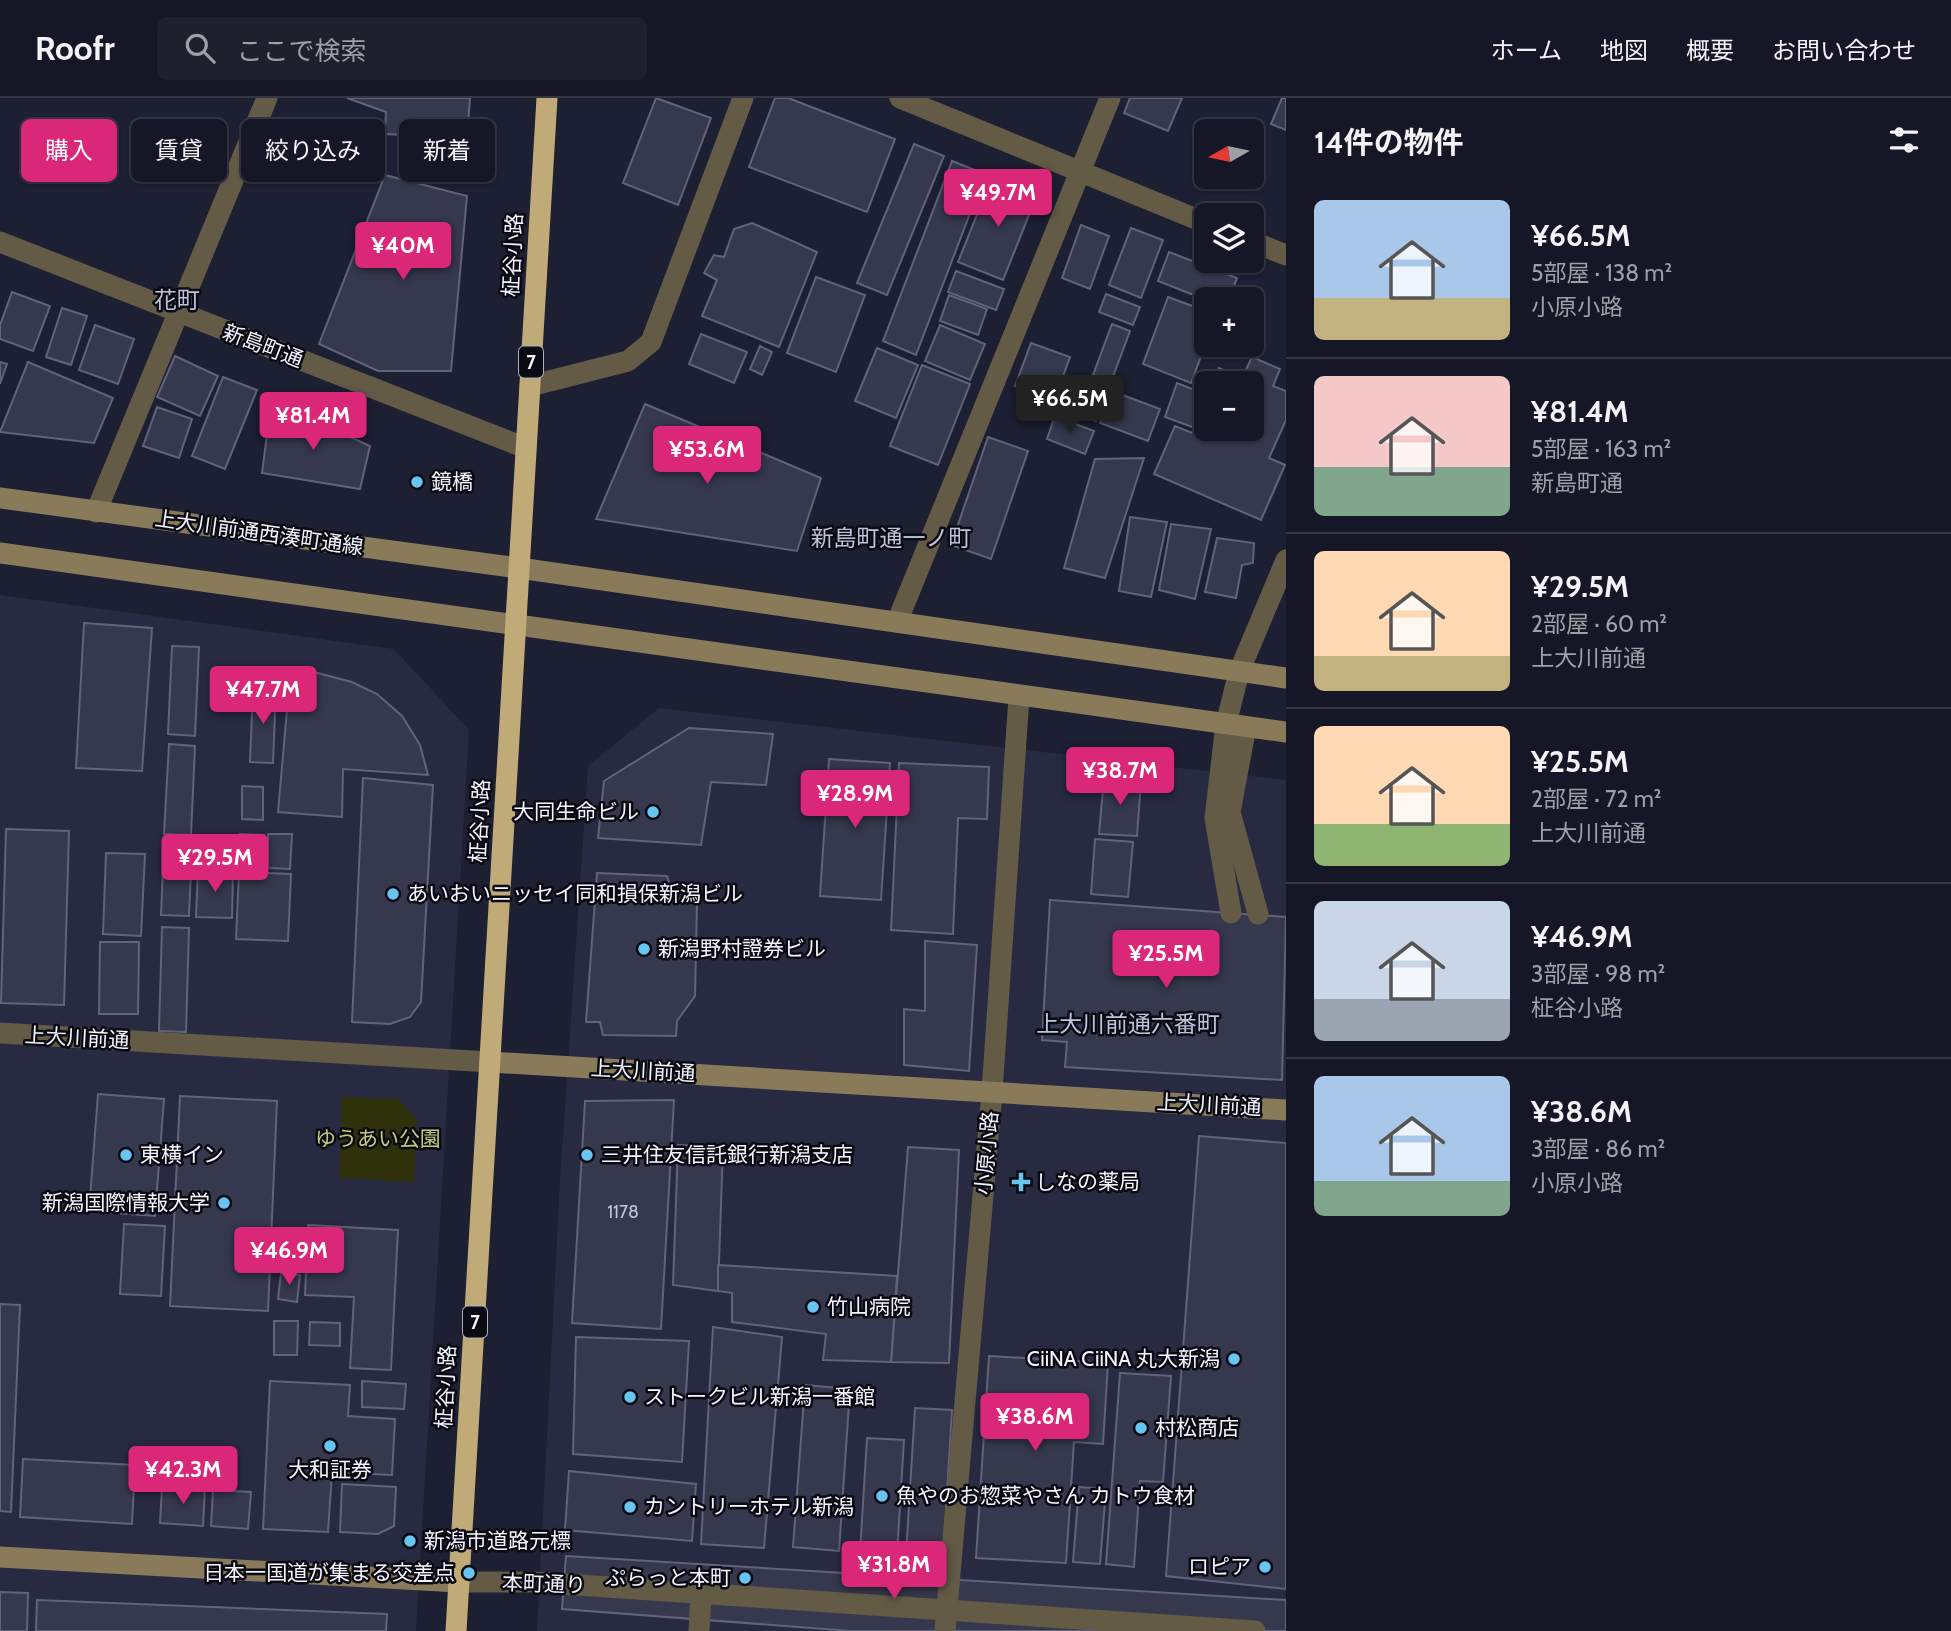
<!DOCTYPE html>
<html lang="ja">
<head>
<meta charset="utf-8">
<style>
  body { margin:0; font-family:Cabin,"Noto Sans JP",sans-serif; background:#1f202e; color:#f1f3f6; height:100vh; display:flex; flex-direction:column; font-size:26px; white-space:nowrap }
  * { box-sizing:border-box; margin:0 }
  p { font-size:23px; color:#9e9fa7 }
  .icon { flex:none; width:38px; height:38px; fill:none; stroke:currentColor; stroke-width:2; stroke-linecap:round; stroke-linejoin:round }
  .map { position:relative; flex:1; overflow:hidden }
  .details { display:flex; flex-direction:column; background:#161726; width:665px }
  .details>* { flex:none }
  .banner { position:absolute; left:21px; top:21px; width:665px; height:63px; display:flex; gap:14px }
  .needle { width:46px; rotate:261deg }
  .fabs { position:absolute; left:1194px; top:21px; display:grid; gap:14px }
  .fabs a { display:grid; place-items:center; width:70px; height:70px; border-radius:10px; background:#161726; box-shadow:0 2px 5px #0004,0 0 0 2px #353643; font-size:35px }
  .price { position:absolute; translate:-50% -60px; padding:0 16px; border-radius:7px; background:#db2777; color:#fff; font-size:23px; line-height:46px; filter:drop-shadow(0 2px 4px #0008) }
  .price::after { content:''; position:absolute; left:50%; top:42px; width:21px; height:16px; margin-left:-10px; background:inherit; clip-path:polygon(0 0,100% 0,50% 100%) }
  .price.current { background:#222; color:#fff }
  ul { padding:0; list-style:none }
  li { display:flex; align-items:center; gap:21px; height:175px; padding:0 28px }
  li+li { border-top:2px solid #353643 }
  li span { display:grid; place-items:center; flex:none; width:196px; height:140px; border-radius:10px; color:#555 }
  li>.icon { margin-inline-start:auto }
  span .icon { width:84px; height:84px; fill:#fffc; stroke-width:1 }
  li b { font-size:30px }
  h2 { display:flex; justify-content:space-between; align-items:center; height:84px; padding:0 28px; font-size:30px }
  .chip { padding:0 24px; border-radius:10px; background:#161726; box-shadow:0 2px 5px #0004,0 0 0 2px #353643; font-size:24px; line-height:63px }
  .chip.current { background:#db2777; color:#fff }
  header { display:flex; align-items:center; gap:42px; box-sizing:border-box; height:98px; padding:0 35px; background:#161726; border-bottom:2px solid #353643 }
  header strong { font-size:33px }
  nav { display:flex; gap:38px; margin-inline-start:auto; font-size:24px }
  .search { width:490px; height:63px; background:#1f202e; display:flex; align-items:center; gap:18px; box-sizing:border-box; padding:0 24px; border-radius:10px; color:#9e9fa7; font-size:26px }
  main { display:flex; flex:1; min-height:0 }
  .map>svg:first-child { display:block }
  .built { fill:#282a42 }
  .green { fill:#2e310a }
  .building { fill:#36394d; stroke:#606379; stroke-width:2 }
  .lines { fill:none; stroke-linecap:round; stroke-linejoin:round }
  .lane { stroke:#635b46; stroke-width:21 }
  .street { stroke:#635b46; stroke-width:21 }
  .secondary { stroke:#897b5a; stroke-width:21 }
  .highway { stroke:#c0aa77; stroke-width:21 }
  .poi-dot { fill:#68c4f0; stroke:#090a12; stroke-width:2.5 }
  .labels { text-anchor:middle; stroke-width:5; stroke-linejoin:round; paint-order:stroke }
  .number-label { font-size:18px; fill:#c4c5d2 }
  .shield { fill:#090a12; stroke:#adaeb8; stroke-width:2 }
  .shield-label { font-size:19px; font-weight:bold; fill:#f3f4ff }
  .street-label { font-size:21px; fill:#f3f4ff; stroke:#090a12 }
  .poi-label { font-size:21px; fill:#f3f4ff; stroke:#090a12; text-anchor:start }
  .park-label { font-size:21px; fill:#c2cb7b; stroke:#090a12 }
  .neighbourhood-label { font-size:23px; fill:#bec2db; stroke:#090a12 }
</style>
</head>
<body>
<header>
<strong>Roofr</strong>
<div class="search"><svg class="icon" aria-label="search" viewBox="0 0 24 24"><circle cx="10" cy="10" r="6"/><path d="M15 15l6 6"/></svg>ここで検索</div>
<nav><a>ホーム</a><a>地図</a><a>概要</a><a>お問い合わせ</a></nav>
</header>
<main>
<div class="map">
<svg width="1286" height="1533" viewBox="0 0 1286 1533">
  <rect width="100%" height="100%" fill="#1d1f32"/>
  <g class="built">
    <polygon points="0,497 394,551 469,632 416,1533 0,1533"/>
    <polygon points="659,610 1286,682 1286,1533 537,1533 560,1082 588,668"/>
  </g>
  <polygon class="green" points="342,999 398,1001 417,1022 414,1084 339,1080"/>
  <g class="building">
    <polygon points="347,0 470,0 467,40 385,36 386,14"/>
    <polygon points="656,0 711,20 678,107 623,85"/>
    <polygon points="775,0 788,0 895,41 867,114 749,69"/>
    <polygon points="1130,0 1182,0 1168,33 1124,15"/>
    <polygon points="1282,0 1286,0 1286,32 1271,26"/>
    <polygon points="914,46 944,58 887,197 857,185"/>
    <polygon points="952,63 985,76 916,257 883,243"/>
    <polygon points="385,77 467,98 451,273 378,273 319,246"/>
    <polygon points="992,79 1037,97 1003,182 958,164"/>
    <polygon points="752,125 817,154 779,249 702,218 717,182 704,175 714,157 724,159 734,131"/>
    <polygon points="1081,127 1109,138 1090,191 1062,180"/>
    <polygon points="1131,130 1163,142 1141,200 1109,187"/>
    <polygon points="1169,154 1237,180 1229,201 1206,202 1158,183"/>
    <polygon points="956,173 1004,191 996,212 948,194"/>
    <polygon points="816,179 865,197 836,274 787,255"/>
    <polygon points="12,194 50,208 33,253 0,241 0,227"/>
    <polygon points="1106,196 1140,209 1133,227 1099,214"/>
    <polygon points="949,197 987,211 978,237 940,223"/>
    <polygon points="1168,199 1206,213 1206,245 1191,285 1143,266"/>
    <polygon points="62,210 87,218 71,267 46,259"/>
    <polygon points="1112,226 1130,233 1111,284 1093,277"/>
    <polygon points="95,227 134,241 118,286 79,272"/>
    <polygon points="940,227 985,246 970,282 925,263"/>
    <polygon points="701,236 747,254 734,285 689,266"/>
    <polygon points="1031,245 1070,259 1054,303 1015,288"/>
    <polygon points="760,248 772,254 762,277 750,271"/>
    <polygon points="877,250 918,267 896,320 855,303"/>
    <polygon points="175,258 218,278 200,318 157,299"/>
    <polygon points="1252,259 1280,271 1273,288 1286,293 1286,322 1269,360 1285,367 1261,422 1154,376 1175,328 1192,335 1206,302 1206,331 1251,331 1251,285 1213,285 1219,270 1242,280"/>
    <polygon points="0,264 7,266 0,286"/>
    <polygon points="28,264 113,300 94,345 0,334"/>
    <polygon points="922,267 970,286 938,367 890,348"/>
    <polygon points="1078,278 1108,290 1096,323 1066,311"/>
    <polygon points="223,279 257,292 225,371 192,358"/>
    <polygon points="1177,285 1205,296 1192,329 1165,319"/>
    <polygon points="1112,293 1160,311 1148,343 1100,325"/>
    <polygon points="645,306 821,380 797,453 596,421"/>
    <polygon points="157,309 192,321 179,360 143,348"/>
    <polygon points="270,313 296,314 370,348 360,391 262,375"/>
    <polygon points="1055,318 1094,333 1085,356 1047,341"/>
    <polygon points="988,339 1028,353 991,461 951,447"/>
    <polygon points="1144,360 1105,480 1064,470 1095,361"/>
    <polygon points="1130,419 1167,424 1151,499 1119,493"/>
    <polygon points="1171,426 1211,431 1195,501 1159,492"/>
    <polygon points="1217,440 1254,445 1253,465 1242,467 1236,500 1205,494"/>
    <polygon points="84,525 152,530 142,673 76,670"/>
    <polygon points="172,548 199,549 195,638 168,636"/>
    <polygon points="314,574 352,584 377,596 402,618 420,647 428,677 343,671 342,719 278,714 290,578"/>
    <polygon points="253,590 276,591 273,665 250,664"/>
    <polygon points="689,630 773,636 766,687 711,684 701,747 598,740 604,683"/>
    <polygon points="169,646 195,648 191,737 164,736"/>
    <polygon points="829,661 890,665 881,802 820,798"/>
    <polygon points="899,665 989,669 987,721 958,720 953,836 891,832"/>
    <polygon points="363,680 433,687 421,904 410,919 390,926 352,924"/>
    <polygon points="1104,680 1141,683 1137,738 1099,736"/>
    <polygon points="242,688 263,689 263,722 242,721"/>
    <polygon points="6,731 69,733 64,907 1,905"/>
    <polygon points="240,736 264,737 262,770 238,769"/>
    <polygon points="268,736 292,736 290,771 268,770"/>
    <polygon points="1095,741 1133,744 1128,799 1091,796"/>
    <polygon points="164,745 192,747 189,818 161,817"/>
    <polygon points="106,755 145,756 141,838 103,836"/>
    <polygon points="198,772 233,773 232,820 196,819"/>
    <polygon points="239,774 291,776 288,843 236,841"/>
    <polygon points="597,775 667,778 674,800 697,804 695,898 677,923 676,938 603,937 600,924 586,924"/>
    <polygon points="1050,802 1286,819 1282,982 1065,969 1067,944 1042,942"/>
    <polygon points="162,829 189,830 186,934 159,933"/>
    <polygon points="925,843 977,847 969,973 904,967 904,911 925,913"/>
    <polygon points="100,844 139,844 138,916 99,916"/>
    <polygon points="98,996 164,1001 155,1118 89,1113"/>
    <polygon points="180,998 277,1003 268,1213 170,1208"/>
    <polygon points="674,1002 661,1231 572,1225 585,1003"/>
    <polygon points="1199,1038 1286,1045 1286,1491 1166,1478"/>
    <polygon points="678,1047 723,1049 718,1193 673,1187"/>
    <polygon points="908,1049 959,1052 949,1265 891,1264"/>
    <polygon points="124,1126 165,1128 161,1198 120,1196"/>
    <polygon points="308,1127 398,1132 391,1272 350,1270 354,1199 305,1197"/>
    <polygon points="718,1167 897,1178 891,1264 823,1262 826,1236 732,1224 732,1195 718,1193"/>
    <polygon points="281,1175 300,1177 297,1204 278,1201"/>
    <polygon points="0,1206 20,1207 11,1414 0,1413"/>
    <polygon points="274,1223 298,1223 297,1257 274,1257"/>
    <polygon points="310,1224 340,1225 340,1248 309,1247"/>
    <polygon points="713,1229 782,1239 764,1450 701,1446"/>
    <polygon points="576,1239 689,1243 682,1364 573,1356"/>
    <polygon points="989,1258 1108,1265 1103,1346 1074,1344 1066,1465 976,1460"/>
    <polygon points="1120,1275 1171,1278 1163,1384 1140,1383 1134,1469 1106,1466"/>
    <polygon points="270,1283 350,1287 348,1318 395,1321 392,1377 332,1374 328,1434 263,1431"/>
    <polygon points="362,1283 406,1286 404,1311 362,1309"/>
    <polygon points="805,1287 850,1291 839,1453 793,1449"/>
    <polygon points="915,1310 952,1312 943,1460 906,1457"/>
    <polygon points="867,1340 904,1342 897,1457 860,1454"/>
    <polygon points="23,1361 135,1367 132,1426 20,1419"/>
    <polygon points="569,1373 696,1386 692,1443 565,1432"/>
    <polygon points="342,1386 396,1389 394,1428 378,1436 340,1434"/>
    <polygon points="162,1389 205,1391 203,1428 160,1425"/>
    <polygon points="1079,1389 1106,1391 1100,1466 1073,1464"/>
    <polygon points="213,1392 251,1394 248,1431 211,1428"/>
    <polygon points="566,1458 1286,1502 1286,1533 851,1533 562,1511"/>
    <polygon points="0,1494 28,1495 27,1533 0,1533"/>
    <polygon points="37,1502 387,1516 386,1533 36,1533"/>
  </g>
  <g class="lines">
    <g class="lane">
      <polyline points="1226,626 1215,720 1231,815"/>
      <polyline points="1246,629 1230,714 1258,816"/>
    </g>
    <g class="street">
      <polyline points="900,0 1206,125"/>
      <polyline points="1251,143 1286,157"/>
      <polyline points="0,144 526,350"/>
      <polyline points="530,288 628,263 651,244 743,0"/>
      <polyline points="96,414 267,0"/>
      <polyline points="897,524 1110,0"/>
      <polyline points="1226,626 1239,574 1286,462"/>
      <polyline points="0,935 490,964"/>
      <polyline points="459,1484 534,1484 1255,1533"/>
      <polyline points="699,1533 701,1495"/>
      <polyline points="945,1533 992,994 1019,599"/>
    </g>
    <g class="secondary">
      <polyline points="0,400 519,470 1286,580"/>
      <polyline points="0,455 1286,634"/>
      <polyline points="490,964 1286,1012"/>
      <polyline points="0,1459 459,1484"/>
    </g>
    <polyline class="highway" points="456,1533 547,0"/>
  </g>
  <g class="poi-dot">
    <circle cx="417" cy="384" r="7"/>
    <circle cx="653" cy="714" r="7"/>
    <circle cx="393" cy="796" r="7"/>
    <circle cx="644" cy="851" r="7"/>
    <circle cx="126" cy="1057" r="7"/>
    <circle cx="587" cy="1057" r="7"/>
    <path d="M1017.5 1073.5h7v7h7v7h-7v7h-7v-7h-7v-7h7z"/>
    <circle cx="224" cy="1105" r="7"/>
    <circle cx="813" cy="1209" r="7"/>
    <circle cx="1234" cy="1261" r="7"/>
    <circle cx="630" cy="1299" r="7"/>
    <circle cx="1141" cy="1330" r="7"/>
    <circle cx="330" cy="1348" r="7"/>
    <circle cx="882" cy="1398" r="7"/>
    <circle cx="630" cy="1409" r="7"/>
    <circle cx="410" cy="1443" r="7"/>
    <circle cx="1265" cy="1469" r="7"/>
    <circle cx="469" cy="1475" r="7"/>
    <circle cx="745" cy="1480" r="7"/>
  </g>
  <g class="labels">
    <g class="number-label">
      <text x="623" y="1120">1178</text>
    </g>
    <g class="shield">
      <rect x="519" y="248.5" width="24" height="31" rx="5"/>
      <rect x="463" y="1208.5" width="24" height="31" rx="5"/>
    </g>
    <g class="shield-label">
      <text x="531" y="271">7</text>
      <text x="475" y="1231">7</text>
    </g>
    <g class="street-label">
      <text transform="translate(513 157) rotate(-87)" y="7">柾谷小路</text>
      <text transform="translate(263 248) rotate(21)" y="7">新島町通</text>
      <text transform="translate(259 435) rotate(8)" y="7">上大川前通西湊町通線</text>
      <text transform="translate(480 723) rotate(-87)" y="7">柾谷小路</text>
      <text transform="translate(77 940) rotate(3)" y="7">上大川前通</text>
      <text transform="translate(643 973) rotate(3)" y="7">上大川前通</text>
      <text transform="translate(1209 1007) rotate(3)" y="7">上大川前通</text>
      <text transform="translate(987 1055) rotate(-85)" y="7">小原小路</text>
      <text transform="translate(446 1289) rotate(-87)" y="7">柾谷小路</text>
      <text transform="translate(544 1486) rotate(2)" y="7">本町通り</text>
    </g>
    <g class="poi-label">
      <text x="431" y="391">鏡橋</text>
      <text x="639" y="721" text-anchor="end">大同生命ビル</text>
      <text x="407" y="803">あいおいニッセイ同和損保新潟ビル</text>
      <text x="658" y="858">新潟野村證券ビル</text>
      <text x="140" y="1064">東横イン</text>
      <text x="601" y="1064">三井住友信託銀行新潟支店</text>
      <text x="1035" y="1091">しなの薬局</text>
      <text x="210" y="1112" text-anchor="end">新潟国際情報大学</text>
      <text x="827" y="1216">竹山病院</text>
      <text x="1220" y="1268" text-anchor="end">CiiNA CiiNA 丸大新潟</text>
      <text x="644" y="1306">ストークビル新潟一番館</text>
      <text x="1155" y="1337">村松商店</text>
      <text x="330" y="1379" text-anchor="middle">大和証券</text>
      <text x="896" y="1405">魚やのお惣菜やさん カトウ食材</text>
      <text x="644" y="1416">カントリーホテル新潟</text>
      <text x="424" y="1450">新潟市道路元標</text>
      <text x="1251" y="1476" text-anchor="end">ロピア</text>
      <text x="455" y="1482" text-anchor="end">日本一国道が集まる交差点</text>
      <text x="731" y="1487" text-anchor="end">ぷらっと本町</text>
    </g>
    <g class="park-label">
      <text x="378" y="1048">ゆうあい公園</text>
    </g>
    <g class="neighbourhood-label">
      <text x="177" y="210">花町</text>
      <text x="891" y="448">新島町通一ノ町</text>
      <text x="1128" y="934">上大川前通六番町</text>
    </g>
  </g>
</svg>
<div class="fabs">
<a><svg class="needle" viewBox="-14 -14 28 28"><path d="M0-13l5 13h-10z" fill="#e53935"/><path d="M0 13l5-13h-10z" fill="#9e9fa7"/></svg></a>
<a><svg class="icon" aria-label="layers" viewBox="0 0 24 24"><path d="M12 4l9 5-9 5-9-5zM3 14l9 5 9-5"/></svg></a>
<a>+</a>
<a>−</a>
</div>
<b class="price" style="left:998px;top:131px">¥49.7M</b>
<b class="price" style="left:403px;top:184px">¥40M</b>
<b class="price current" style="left:1070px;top:337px">¥66.5M</b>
<b class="price" style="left:313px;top:354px">¥81.4M</b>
<b class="price" style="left:707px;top:388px">¥53.6M</b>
<b class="price" style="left:263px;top:628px">¥47.7M</b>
<b class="price" style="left:1120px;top:709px">¥38.7M</b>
<b class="price" style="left:855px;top:732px">¥28.9M</b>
<b class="price" style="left:215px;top:796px">¥29.5M</b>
<b class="price" style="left:1166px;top:892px">¥25.5M</b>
<b class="price" style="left:289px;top:1189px">¥46.9M</b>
<b class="price" style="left:1035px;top:1355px">¥38.6M</b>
<b class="price" style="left:183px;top:1408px">¥42.3M</b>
<b class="price" style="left:894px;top:1503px">¥31.8M</b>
<div class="banner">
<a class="chip current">購入</a>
<a class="chip">賃貸</a>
<a class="chip">絞り込み</a>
<a class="chip">新着</a>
</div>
</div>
<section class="details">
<h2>14件の物件<svg class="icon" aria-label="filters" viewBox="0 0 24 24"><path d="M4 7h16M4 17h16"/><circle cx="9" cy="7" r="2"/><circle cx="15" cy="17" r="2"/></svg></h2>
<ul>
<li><span style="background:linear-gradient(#a9c7e8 70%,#c2b280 0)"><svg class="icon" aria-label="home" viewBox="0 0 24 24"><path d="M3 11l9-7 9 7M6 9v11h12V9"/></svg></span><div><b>¥66.5M</b><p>5部屋 · 138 m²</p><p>小原小路</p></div></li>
<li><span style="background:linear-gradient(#f6c9c9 65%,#7fa58c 0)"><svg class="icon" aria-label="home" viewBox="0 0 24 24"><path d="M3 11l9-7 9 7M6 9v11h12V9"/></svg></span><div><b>¥81.4M</b><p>5部屋 · 163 m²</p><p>新島町通</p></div></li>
<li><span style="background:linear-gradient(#ffd9b3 75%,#c2b280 0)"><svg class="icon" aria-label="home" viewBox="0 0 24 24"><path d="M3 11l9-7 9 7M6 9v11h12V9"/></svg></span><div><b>¥29.5M</b><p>2部屋 · 60 m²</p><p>上大川前通</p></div></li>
<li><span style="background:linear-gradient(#ffd9b3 70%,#8fb573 0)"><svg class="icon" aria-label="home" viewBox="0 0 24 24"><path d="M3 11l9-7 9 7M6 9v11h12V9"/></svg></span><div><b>¥25.5M</b><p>2部屋 · 72 m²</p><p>上大川前通</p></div></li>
<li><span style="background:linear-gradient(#c9d6e8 70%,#9aa5b1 0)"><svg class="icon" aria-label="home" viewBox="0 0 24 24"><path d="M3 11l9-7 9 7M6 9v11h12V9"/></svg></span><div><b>¥46.9M</b><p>3部屋 · 98 m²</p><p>柾谷小路</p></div></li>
<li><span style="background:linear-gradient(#a9c7e8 75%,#7fa58c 0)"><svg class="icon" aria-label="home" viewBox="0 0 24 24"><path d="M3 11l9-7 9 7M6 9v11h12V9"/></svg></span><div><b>¥38.6M</b><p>3部屋 · 86 m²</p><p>小原小路</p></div></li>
</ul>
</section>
</main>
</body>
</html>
